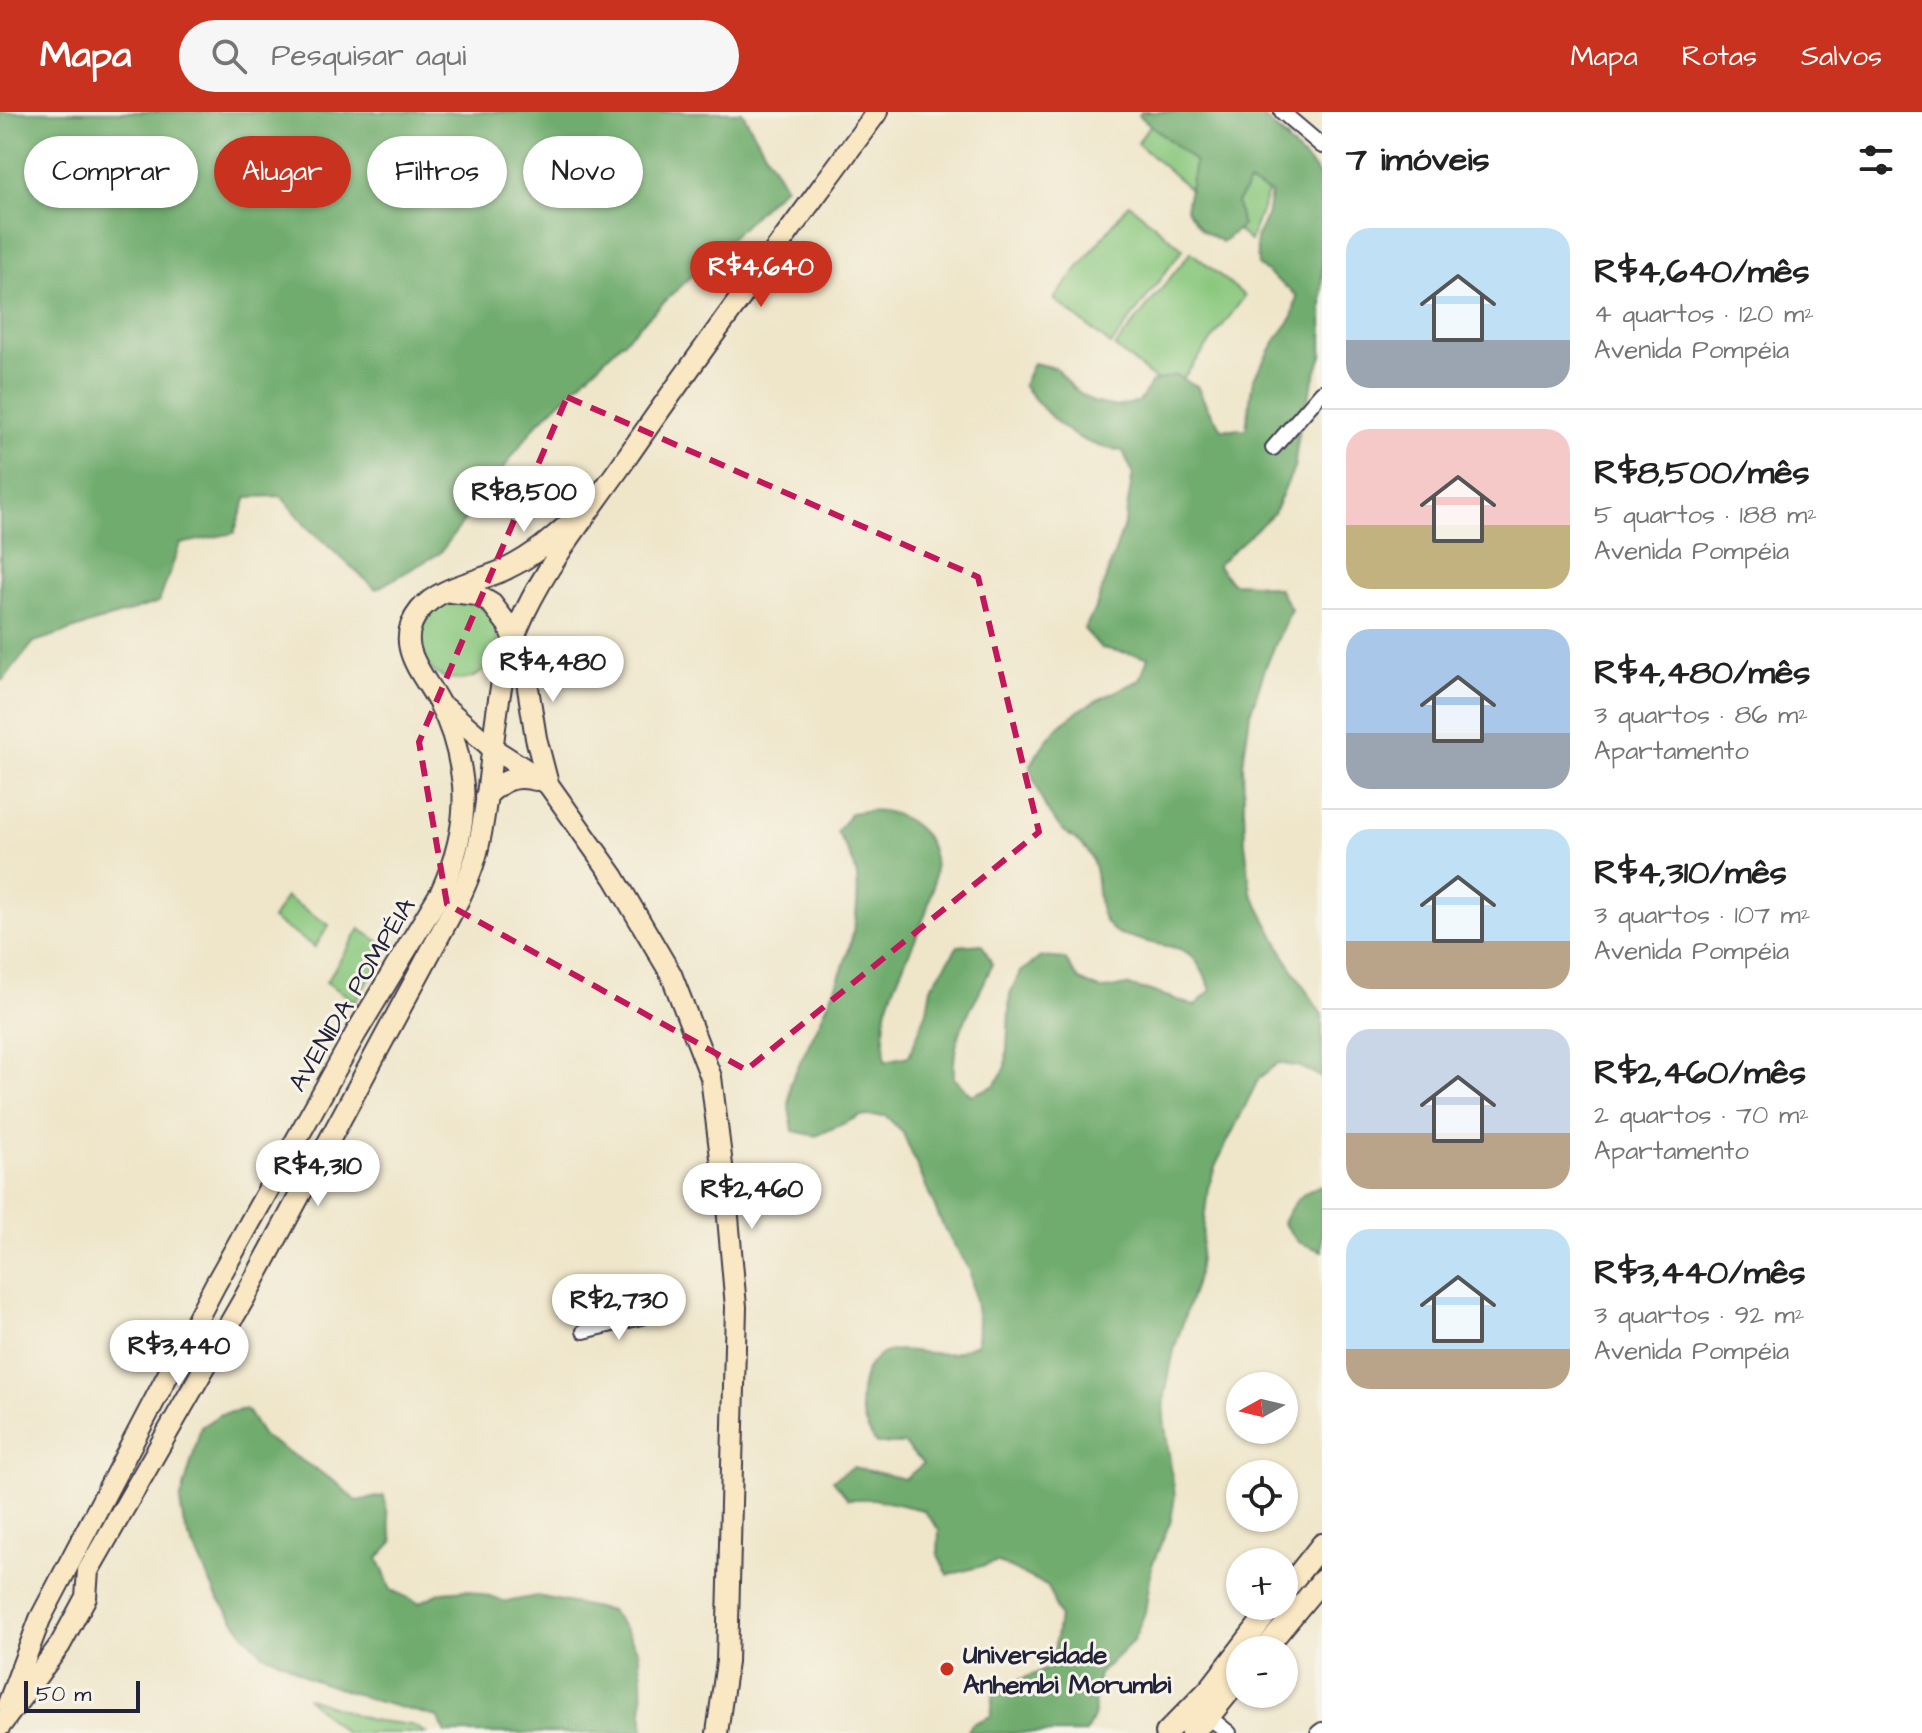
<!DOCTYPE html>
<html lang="pt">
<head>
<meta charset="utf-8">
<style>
  body { margin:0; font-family:"Architects Daughter",sans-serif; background:#f6f6f6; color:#222; height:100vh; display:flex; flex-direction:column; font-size:30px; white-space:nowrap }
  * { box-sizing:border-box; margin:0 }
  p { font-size:26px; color:#767676 }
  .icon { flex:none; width:44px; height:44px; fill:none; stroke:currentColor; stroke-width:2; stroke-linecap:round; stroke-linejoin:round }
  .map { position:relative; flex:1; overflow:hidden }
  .details { display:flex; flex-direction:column; background:#fff; width:600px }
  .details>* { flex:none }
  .hud { position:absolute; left:24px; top:24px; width:760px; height:72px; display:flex; gap:16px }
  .needle { width:52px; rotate:262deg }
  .controls { position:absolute; left:1226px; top:1260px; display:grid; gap:16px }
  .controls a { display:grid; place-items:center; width:72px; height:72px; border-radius:50%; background:#fff; box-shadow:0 2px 6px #0004; font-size:40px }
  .scale { position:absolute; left:24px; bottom:20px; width:116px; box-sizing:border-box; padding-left:8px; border:4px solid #22223b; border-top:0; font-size:22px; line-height:28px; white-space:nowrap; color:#22223b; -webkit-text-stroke:6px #f7f3e8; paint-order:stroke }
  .price { position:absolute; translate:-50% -68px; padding:0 18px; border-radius:28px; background:#fff; color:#222; font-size:26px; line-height:52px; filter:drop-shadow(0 2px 4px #0008) }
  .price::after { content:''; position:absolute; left:50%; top:48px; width:24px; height:18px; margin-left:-12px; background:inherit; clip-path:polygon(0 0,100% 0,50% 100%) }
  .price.selected { background:#c8321e; color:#fff }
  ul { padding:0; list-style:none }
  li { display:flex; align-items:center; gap:24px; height:200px; padding:0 24px }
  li+li { border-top:2px solid #e0e0e0 }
  li span { display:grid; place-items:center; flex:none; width:224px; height:160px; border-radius:24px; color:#555 }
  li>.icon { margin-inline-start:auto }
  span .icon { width:96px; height:96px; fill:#fffc; stroke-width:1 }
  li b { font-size:34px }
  h2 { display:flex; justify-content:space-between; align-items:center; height:96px; padding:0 24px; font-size:34px }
  .tag { padding:0 28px; border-radius:36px; background:#fff; box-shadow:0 2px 6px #0004; font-size:28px; line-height:72px }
  .tag.selected { background:#c8321e; color:#fff }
  header { display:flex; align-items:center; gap:48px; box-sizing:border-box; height:112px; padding:0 40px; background:#c8321e; color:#fff }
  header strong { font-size:38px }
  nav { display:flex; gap:44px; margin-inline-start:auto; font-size:28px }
  .search { width:560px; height:72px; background:#f6f6f6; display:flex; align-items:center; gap:20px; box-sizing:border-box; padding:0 28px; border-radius:44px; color:#767676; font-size:30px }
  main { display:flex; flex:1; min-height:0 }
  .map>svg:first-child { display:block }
  .green { fill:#8ac87e; stroke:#56755c; stroke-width:2 }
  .forest { fill:#6fac6d; stroke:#486754; stroke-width:2 }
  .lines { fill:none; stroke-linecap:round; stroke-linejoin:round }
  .street-casing { stroke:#413f50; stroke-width:18 }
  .secondary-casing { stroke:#413f50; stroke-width:24 }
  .street { stroke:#fff; stroke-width:14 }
  .secondary { stroke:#fae7c3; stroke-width:20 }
  .marked { fill:none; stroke:#c2185b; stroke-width:6; stroke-dasharray:16 10; stroke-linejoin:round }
  .poi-dot { fill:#c8321e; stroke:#f7f3e8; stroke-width:3 }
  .labels { text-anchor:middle; stroke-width:6; stroke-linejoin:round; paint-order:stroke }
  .street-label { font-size:26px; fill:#22223b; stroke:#f7f3e8 }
  .poi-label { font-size:26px; font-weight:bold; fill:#22223b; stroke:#f7f3e8; text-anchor:start }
</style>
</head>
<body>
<header>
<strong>Mapa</strong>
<div class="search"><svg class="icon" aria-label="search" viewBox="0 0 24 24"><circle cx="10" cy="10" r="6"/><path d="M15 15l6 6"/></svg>Pesquisar aqui</div>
<nav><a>Mapa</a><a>Rotas</a><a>Salvos</a></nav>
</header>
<main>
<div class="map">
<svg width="1322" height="1621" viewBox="0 0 1322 1621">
  <rect width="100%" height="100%" fill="#f7f3e8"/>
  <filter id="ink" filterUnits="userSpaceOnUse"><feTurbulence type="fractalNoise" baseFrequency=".0125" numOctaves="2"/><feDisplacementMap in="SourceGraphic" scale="16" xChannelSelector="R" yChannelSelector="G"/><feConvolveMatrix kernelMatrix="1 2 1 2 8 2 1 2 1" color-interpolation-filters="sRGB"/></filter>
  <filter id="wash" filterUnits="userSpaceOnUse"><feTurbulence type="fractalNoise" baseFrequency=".006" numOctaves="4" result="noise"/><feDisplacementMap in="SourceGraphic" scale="32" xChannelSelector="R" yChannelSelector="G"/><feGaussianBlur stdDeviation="1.8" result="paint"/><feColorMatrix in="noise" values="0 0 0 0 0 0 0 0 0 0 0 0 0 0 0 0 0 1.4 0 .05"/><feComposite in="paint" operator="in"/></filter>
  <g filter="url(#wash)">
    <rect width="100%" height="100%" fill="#efe6ca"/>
    <g class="green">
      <polygon points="1160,0 1256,0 1288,27 1250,129 1137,31"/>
      <polygon points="1129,92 1183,137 1111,233 1054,187"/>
      <polygon points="1191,140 1245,184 1172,281 1115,235"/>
      <circle cx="458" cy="528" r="40"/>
      <polygon points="286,785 329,813 315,835 272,807"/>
      <polygon points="360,817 389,836 355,889 326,870"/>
      <polygon points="306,1585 370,1608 412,1613 426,1621 345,1621"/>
    </g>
    <g class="forest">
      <polygon points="0,0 742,0 785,74 536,313 440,441 376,477 306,414 281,384 247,385 234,421 180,432 159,490 34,530 3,568 0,568"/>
      <path d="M1141 0H1254L1264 6 1315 57 1322 69V243L1301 307 1294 356 1274 401 1217 453 1232 471 1256 472 1279 477 1291 497 1265 556 1250 602 1243 651 1245 731 1251 780 1288 850 1322 903V966L1301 955 1278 951 1259 966 1216 1053 1208 1076 1198 1163 1174 1238 1165 1283 1164 1307 1175 1384 1171 1408 1152 1453 1145 1500 1134 1528 1099 1562 1094 1584 1095 1600 1086 1621H967L972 1612 991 1604 994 1578 1052 1555 1059 1504 1047 1473 997 1450 948 1463 938 1443 939 1418 923 1398 874 1387H848L833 1368 853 1355 905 1367 923 1352 904 1332H876C864 1312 857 1297 862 1274 873 1218 918 1246 953 1241 961 1239 969 1235 977 1232L978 1208 970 1159 944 1116 903 1021 886 1004H860L816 1024 793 1019 789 996 790 972C818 909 864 837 857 765 855 749 844 733 837 720L851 701C876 696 893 697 914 713 970 756 896 849 886 900 883 916 884 932 885 949L909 944 927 899 931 875 958 834 982 832 992 852C976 896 951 915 954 966L971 983 994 974 1006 955 1010 882 1020 860 1041 845 1065 847 1079 868 1102 878 1126 873 1148 878 1195 894 1211 878C1189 823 1178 842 1131 825 1126 824 1118 822 1114 819 1092 802 1102 772 1093 750 1086 730 1073 729 1060 715 1044 698 1037 678 1030 655 1057 602 1089 592 1140 568L1148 545 1101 536 1084 517 1096 495 1125 410 1133 361 1123 339C1074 333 1053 310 1023 273L1033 251 1056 256 1073 276 1093 290 1116 295 1139 290 1152 270 1175 263 1197 274 1207 295 1222 317H1246L1253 267 1278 225 1292 206 1297 184 1258 153 1256 126 1267 104 1271 81 1249 71 1237 91 1242 114 1222 130 1201 117 1186 97 1195 50C1177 33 1157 20 1139 3Z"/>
      <path d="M1322 1074V1139L1298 1130 1283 1111C1291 1093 1301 1079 1322 1074Z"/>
      <polygon points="246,1297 263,1324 337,1371 356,1389 384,1384 393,1430 378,1446 391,1478 419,1491 442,1480 467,1478 506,1490 537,1484 611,1499 626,1518 638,1539 642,1563 643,1621 446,1621 437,1605 379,1590 308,1566 286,1551 263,1542 246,1524 216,1483 184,1414 180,1390 201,1315 221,1302"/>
    </g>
  </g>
  <g filter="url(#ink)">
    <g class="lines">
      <g class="street-casing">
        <g id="street">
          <polyline points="1282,0 1322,34"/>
          <polyline points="1273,336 1322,280"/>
          <polyline points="584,1219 645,1204"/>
          <polyline points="1209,1605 1229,1621"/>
          <polyline points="1318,1621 1322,1618"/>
        </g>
      </g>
      <g class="secondary-casing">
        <g id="secondary">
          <polyline points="451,480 477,483 492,492 508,513 525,557 536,626 548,672 614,765 671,862 711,965 727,1094 736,1195 727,1550 717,1621"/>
          <polyline points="447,597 492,636 548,672"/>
          <path d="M486 684C502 669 514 662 536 668"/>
          <polyline points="1284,1480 1322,1432"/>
          <polyline points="1264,1538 1322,1468"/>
          <path d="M8 1592 40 1507 215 1173 356 921 441 780C456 747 466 710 463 673 460 646 452 615 439 591 423 561 392 532 420 498 441 473 481 470 508 456 533 444 552 427 572 409"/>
          <path d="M0 1614 60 1533 86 1485 88 1459 245 1185 459 787C467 770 474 754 478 736 496 658 489 574 525 500 551 446 591 397 625 348 706 230 792 116 877 0"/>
          <polyline points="1166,1621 1210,1576 1273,1494"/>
          <polyline points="1191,1621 1209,1605 1240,1567"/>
        </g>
      </g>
      <use href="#street" class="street"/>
      <use href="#secondary" class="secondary"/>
    </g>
  </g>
  <path class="marked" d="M567 285 978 465 1039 720 746 958 447 792 419 630Z"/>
  <circle class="poi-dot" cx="947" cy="1557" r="8"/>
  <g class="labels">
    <g class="street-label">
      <text transform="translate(351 882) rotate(-59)" y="9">AVENIDA POMPÉIA</text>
    </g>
    <g class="poi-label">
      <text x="963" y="1551">Universidade<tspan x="963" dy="30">Anhembi Morumbi</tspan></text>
    </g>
  </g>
</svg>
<div class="controls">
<a><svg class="needle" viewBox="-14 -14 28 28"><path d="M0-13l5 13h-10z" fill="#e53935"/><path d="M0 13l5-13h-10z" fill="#767676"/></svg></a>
<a><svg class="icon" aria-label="locate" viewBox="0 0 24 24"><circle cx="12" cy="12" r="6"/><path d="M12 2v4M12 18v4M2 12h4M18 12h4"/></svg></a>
<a>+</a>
<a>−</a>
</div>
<div class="scale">50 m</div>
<b class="price selected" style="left:761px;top:197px">R$4,640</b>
<b class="price" style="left:524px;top:422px">R$8,500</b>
<b class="price" style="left:553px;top:592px">R$4,480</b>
<b class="price" style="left:318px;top:1096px">R$4,310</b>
<b class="price" style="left:752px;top:1119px">R$2,460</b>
<b class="price" style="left:619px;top:1230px">R$2,730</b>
<b class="price" style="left:179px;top:1276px">R$3,440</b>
<div class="hud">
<a class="tag">Comprar</a>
<a class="tag selected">Alugar</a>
<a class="tag">Filtros</a>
<a class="tag">Novo</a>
</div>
</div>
<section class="details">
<h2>7 imóveis<svg class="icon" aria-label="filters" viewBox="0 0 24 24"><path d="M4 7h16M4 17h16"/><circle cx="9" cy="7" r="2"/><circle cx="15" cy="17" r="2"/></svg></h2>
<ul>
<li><span style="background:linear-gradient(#bfe0f5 70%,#9aa5b1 0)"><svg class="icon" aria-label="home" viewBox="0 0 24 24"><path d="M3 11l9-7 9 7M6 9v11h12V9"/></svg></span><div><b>R$4,640/mês</b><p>4 quartos · 120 m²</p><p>Avenida Pompéia</p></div></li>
<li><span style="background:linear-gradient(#f6c9c9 60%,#c2b280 0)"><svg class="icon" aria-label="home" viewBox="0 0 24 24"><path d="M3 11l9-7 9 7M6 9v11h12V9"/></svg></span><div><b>R$8,500/mês</b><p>5 quartos · 188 m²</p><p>Avenida Pompéia</p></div></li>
<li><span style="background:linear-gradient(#a9c7e8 65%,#9aa5b1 0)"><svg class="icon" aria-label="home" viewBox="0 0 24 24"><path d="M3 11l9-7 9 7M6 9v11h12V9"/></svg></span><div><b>R$4,480/mês</b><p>3 quartos · 86 m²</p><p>Apartamento</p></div></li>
<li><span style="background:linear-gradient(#bfe0f5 70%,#b9a48a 0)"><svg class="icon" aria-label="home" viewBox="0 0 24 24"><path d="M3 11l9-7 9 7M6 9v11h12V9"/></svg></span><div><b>R$4,310/mês</b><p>3 quartos · 107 m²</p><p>Avenida Pompéia</p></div></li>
<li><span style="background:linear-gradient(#c9d6e8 65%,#b9a48a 0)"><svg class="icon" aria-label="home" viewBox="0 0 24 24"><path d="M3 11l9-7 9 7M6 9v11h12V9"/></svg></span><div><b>R$2,460/mês</b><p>2 quartos · 70 m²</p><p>Apartamento</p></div></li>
<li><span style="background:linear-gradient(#bfe0f5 75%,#b9a48a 0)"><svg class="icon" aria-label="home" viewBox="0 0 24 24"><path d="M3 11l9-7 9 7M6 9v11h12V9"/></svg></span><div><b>R$3,440/mês</b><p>3 quartos · 92 m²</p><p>Avenida Pompéia</p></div></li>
</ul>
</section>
</main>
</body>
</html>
